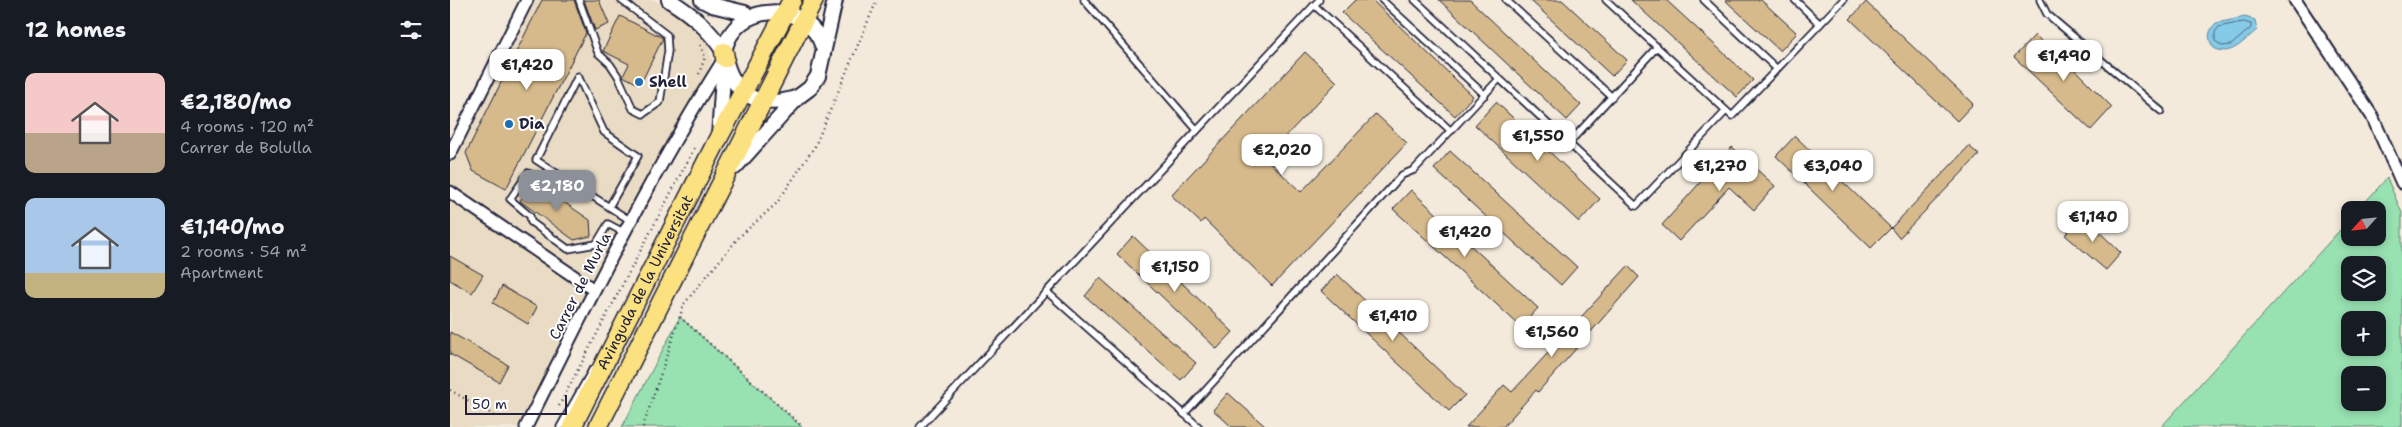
<!DOCTYPE html>
<html lang="en">
<head>
<meta charset="utf-8">
<style>
  body { margin:0; font-family:"Shantell Sans",sans-serif; background:#242831; color:#f1f3f6; height:100vh; display:flex; flex-direction:column; font-size:19px; white-space:nowrap }
  * { box-sizing:border-box; margin:0 }
  p { font-size:16px; color:#9ea1a6 }
  .icon { flex:none; width:28px; height:28px; fill:none; stroke:currentColor; stroke-width:2; stroke-linecap:round; stroke-linejoin:round }
  .map { position:relative; flex:1; overflow:hidden }
  .panel { display:flex; flex-direction:column; background:#171b24; width:450px }
  .panel>* { flex:none }
  .needle { width:32px; rotate:243deg }
  .controls { position:absolute; left:1891px; top:201px; display:grid; gap:10px }
  .controls a { display:grid; place-items:center; width:45px; height:45px; border-radius:10px; background:#171b24; box-shadow:0 2px 8px #0003; font-size:25px }
  .scale { position:absolute; left:15px; bottom:12px; width:102px; box-sizing:border-box; padding-left:5px; border:2px solid #22223b; border-top:0; font-size:14px; line-height:18px; white-space:nowrap; color:#22223b; -webkit-text-stroke:4px #fff; paint-order:stroke }
  .price { position:absolute; translate:-50% -42px; padding:0 11px; border-radius:10px; background:#fff; color:#222; font-size:16px; line-height:32px; filter:drop-shadow(0 1px 2px #0008) }
  .price::after { content:''; position:absolute; left:50%; top:30px; width:15px; height:11px; margin-left:-8px; background:inherit; clip-path:polygon(0 0,100% 0,50% 100%) }
  .price.current { background:#8c9099; color:#fff }
  ul { padding:0; list-style:none }
  li { display:flex; align-items:center; gap:15px; height:125px; padding:0 25px }
  li span { display:grid; place-items:center; flex:none; width:140px; height:100px; border-radius:10px; color:#555 }
  li>.icon { margin-inline-start:auto }
  span .icon { width:60px; height:60px; fill:#fffc; stroke-width:1 }
  li b { font-size:21px }
  h2 { display:flex; justify-content:space-between; align-items:center; height:60px; padding:0 25px; font-size:21px }
  main { display:flex; flex:1; min-height:0 }
  .map>svg:first-child { display:block }
  .built { fill:#eadcc4 }
  .green { fill:#98e1b1; stroke:#5d8276; fill-rule:evenodd }
  .water { fill:#85cae6; stroke:#5d87a2 }
  .lines { fill:none; stroke-linecap:round; stroke-linejoin:round }
  .shore { stroke:#4a657f; stroke-width:1 }
  .building { fill:#d6ba8b; stroke:#22223b }
  .service-casing { stroke:#22223b; stroke-width:9 }
  .minor-casing { stroke:#22223b; stroke-width:15 }
  .tertiary-casing { stroke:#22223b; stroke-width:18 }
  .primary-casing { stroke:#22223b; stroke-width:21 }
  .path { stroke:#22223b; stroke-width:2.5; stroke-dasharray:1 4; stroke-linecap:butt }
  .service { stroke:#fff; stroke-width:5.5 }
  .minor { stroke:#fff; stroke-width:11 }
  .tertiary { stroke:#fff; stroke-width:14 }
  .primary { stroke:#fbe180; stroke-width:18 }
  .poi-dot { fill:#1f6fb2; stroke:#fff; stroke-width:2 }
  .labels { text-anchor:middle; stroke-width:4; stroke-linejoin:round; paint-order:stroke }
  .poi-label { font-size:15px; font-weight:bold; fill:#22223b; stroke:#fff; text-anchor:start }
  .street-label { font-size:15px; fill:#22223b; stroke:#fff }
</style>
</head>
<body>
<main>
<section class="panel">
<h2>12 homes<svg class="icon" aria-label="filters" viewBox="0 0 24 24"><path d="M4 7h16M4 17h16"/><circle cx="9" cy="7" r="2"/><circle cx="15" cy="17" r="2"/></svg></h2>
<ul>
<li><span style="background:linear-gradient(#f6c9c9 60%,#b9a48a 0)"><svg class="icon" aria-label="home" viewBox="0 0 24 24"><path d="M3 11l9-7 9 7M6 9v11h12V9"/></svg></span><div><b>€2,180/mo</b><p>4 rooms · 120 m²</p><p>Carrer de Bolulla</p></div></li>
<li><span style="background:linear-gradient(#a9c7e8 75%,#c2b280 0)"><svg class="icon" aria-label="home" viewBox="0 0 24 24"><path d="M3 11l9-7 9 7M6 9v11h12V9"/></svg></span><div><b>€1,140/mo</b><p>2 rooms · 54 m²</p><p>Apartment</p></div></li>
</ul>
</section>
<div class="map">
<svg width="1952" height="427" viewBox="0 0 1952 427">
  <rect width="100%" height="100%" fill="#f3eadc"/>
  <filter id="ink" filterUnits="userSpaceOnUse"><feTurbulence type="fractalNoise" baseFrequency=".02" numOctaves="2"/><feDisplacementMap in="SourceGraphic" scale="10" xChannelSelector="R" yChannelSelector="G"/><feConvolveMatrix kernelMatrix="1 2 1 2 8 2 1 2 1" color-interpolation-filters="sRGB"/></filter>
  <g filter="url(#ink)">
    <polygon class="built" points="83,0 205,0 246,28 258,45 262,61 73,427 0,427 0,164"/>
    <g class="green">
      <path d="M1937 178 1952 213V427H1711L1900 219V238H1928V210H1908ZM1900 265H1928V292H1900ZM1900 320H1928V348H1900ZM1900 375H1928V402H1900Z"/>
      <polygon points="230,317 352,427 172,427"/>
    </g>
    <path class="water" d="M1795 17 1805 20 1807 30C1794 40 1781 58 1764 48 1757 39 1758 31 1766 23Z"/>
    <g class="lines">
      <polygon class="shore" points="1794,22 1801,24 1801,28 1781,45 1772,46 1765,41 1765,32 1769,27"/>
    </g>
    <g class="building">
      <polygon points="92,0 124,0 136,33 56,189 23,171 16,153"/>
      <polygon points="134,0 149,0 159,24 145,30"/>
      <polygon points="905,0 922,0 1023,96 1005,116 892,13"/>
      <polygon points="989,0 1020,0 1131,105 1117,120"/>
      <polygon points="1080,0 1112,0 1177,60 1162,76"/>
      <polygon points="1181,0 1216,0 1303,80 1287,97"/>
      <polygon points="1275,0 1311,0 1347,33 1330,51"/>
      <polygon points="1416,2 1523,104 1507,121 1400,19"/>
      <polygon points="170,16 213,38 190,85 173,76 179,64 153,51"/>
      <polygon points="1585,35 1614,62 1615,60 1662,107 1641,130 1564,57"/>
      <polygon points="855,52 887,82 815,158 851,192 926,114 957,143 822,286 754,219 751,223 721,195"/>
      <polygon points="1046,102 1150,199 1129,222 1025,125"/>
      <polygon points="1345,136 1441,228 1421,248 1326,156"/>
      <polygon points="1519,146 1529,155 1449,238 1441,228"/>
      <polygon points="1282,147 1325,186 1304,210 1279,187 1229,241 1212,225"/>
      <polygon points="1000,151 1127,267 1111,285 984,169"/>
      <polygon points="83,181 140,220 141,236 124,240 70,201"/>
      <polygon points="961,190 1088,308 1071,327 943,209"/>
      <polygon points="1633,216 1671,253 1656,270 1615,235"/>
      <polygon points="683,236 783,332 767,349 667,254"/>
      <polygon points="0,256 33,275 22,293 0,280"/>
      <polygon points="1178,266 1189,277 1088,392 1086,390 1053,427 1016,427 1054,385 1062,392"/>
      <polygon points="887,274 1015,395 999,411 871,291"/>
      <polygon points="650,278 746,363 731,380 635,296"/>
      <polygon points="52,286 87,307 78,324 43,303"/>
      <polygon points="0,332 58,365 49,382 0,354"/>
      <polygon points="778,393 816,427 782,427 763,410"/>
    </g>
    <g class="lines">
      <g class="service-casing">
        <g id="service">
          <polyline points="129,0 148,53 160,64 168,76 183,109 193,114 210,102 218,51 217,35 171,0"/>
          <polyline points="634,0 747,130"/>
          <polyline points="932,0 1035,95"/>
          <polyline points="965,0 1186,206 1276,111"/>
          <polyline points="1056,0 1162,97"/>
          <polyline points="1156,0 1282,116 1393,0"/>
          <polyline points="1254,0 1327,69"/>
          <polyline points="1345,0 1370,24"/>
          <polyline points="1590,0 1597,14 1711,111"/>
          <polyline points="864,5 1001,131"/>
          <polyline points="1119,143 1207,47"/>
          <polyline points="126,186 109,188 78,173 60,199 80,216 81,222 118,249 146,244 158,224 175,233"/>
          <polyline points="159,207 188,156 154,132 128,76 86,160 181,221"/>
          <polyline points="597,292 749,427"/>
          <polyline points="734,414 952,175 964,170 1049,79"/>
          <polyline points="110,427 142,370"/>
          <polyline points="470,427 869,0"/>
        </g>
      </g>
      <g class="minor-casing">
        <g id="minor">
          <polyline points="1845,0 1922,116 1952,183"/>
          <polyline points="0,154 77,0"/>
          <polyline points="0,192 144,290"/>
          <path d="M76 427C138 303 199 177 274 59"/>
        </g>
      </g>
      <g class="tertiary-casing">
        <g id="tertiary">
          <path d="M219 0C243 15 259 29 274 52"/>
          <polyline points="252,0 262,5 295,13"/>
          <path d="M274 52C284 0 358 0 373 47"/>
          <path d="M275 58C283 96 311 110 348 97"/>
          <polyline points="269,137 274,61"/>
          <polyline points="285,167 348,97 360,88 368,76 385,0"/>
        </g>
      </g>
      <g class="primary-casing">
        <g id="primary">
          <polyline points="274,52 275,58"/>
          <path id="s1" d="M122 427 269 137 342 0"/>
          <polyline points="148,427 364,0"/>
        </g>
      </g>
      <g class="path">
        <polyline points="249,74 255,57 249,42"/>
        <polyline points="230,317 353,427"/>
        <polyline points="0,390 45,416"/>
        <polyline points="109,406 246,145"/>
        <polyline points="193,427 234,304 289,237 327,203 365,146 427,0"/>
      </g>
      <use href="#service" class="service"/>
      <use href="#minor" class="minor"/>
      <use href="#tertiary" class="tertiary"/>
      <use href="#primary" class="primary"/>
    </g>
  </g>
  <g class="poi-dot">
    <circle cx="189" cy="82" r="5"/>
    <circle cx="59" cy="124" r="5"/>
  </g>
  <g class="labels">
    <g class="poi-label">
      <text x="199" y="87">Shell</text>
      <text x="69" y="129">Dia</text>
    </g>
    <g class="street-label">
      <text dy="5" stroke="none"><textPath href="#s1" startOffset="162">Avinguda de la Universitat</textPath></text>
      <text transform="translate(130 286) rotate(-63)" y="5">Carrer de Murla</text>
    </g>
  </g>
</svg>
<div class="controls">
<a><svg class="needle" viewBox="-14 -14 28 28"><path d="M0-13l5 13h-10z" fill="#e53935"/><path d="M0 13l5-13h-10z" fill="#9ea1a6"/></svg></a>
<a><svg class="icon" aria-label="layers" viewBox="0 0 24 24"><path d="M12 4l9 5-9 5-9-5zM3 14l9 5 9-5"/></svg></a>
<a>+</a>
<a>−</a>
</div>
<div class="scale">50 m</div>
<b class="price" style="left:1614px;top:82px">€1,490</b>
<b class="price" style="left:77px;top:91px">€1,420</b>
<b class="price" style="left:1088px;top:162px">€1,550</b>
<b class="price" style="left:832px;top:176px">€2,020</b>
<b class="price" style="left:1270px;top:192px">€1,270</b>
<b class="price" style="left:1383px;top:192px">€3,040</b>
<b class="price current" style="left:107px;top:212px">€2,180</b>
<b class="price" style="left:1643px;top:243px">€1,140</b>
<b class="price" style="left:1015px;top:258px">€1,420</b>
<b class="price" style="left:725px;top:293px">€1,150</b>
<b class="price" style="left:943px;top:342px">€1,410</b>
<b class="price" style="left:1102px;top:358px">€1,560</b>
</div>
</main>
</body>
</html>
